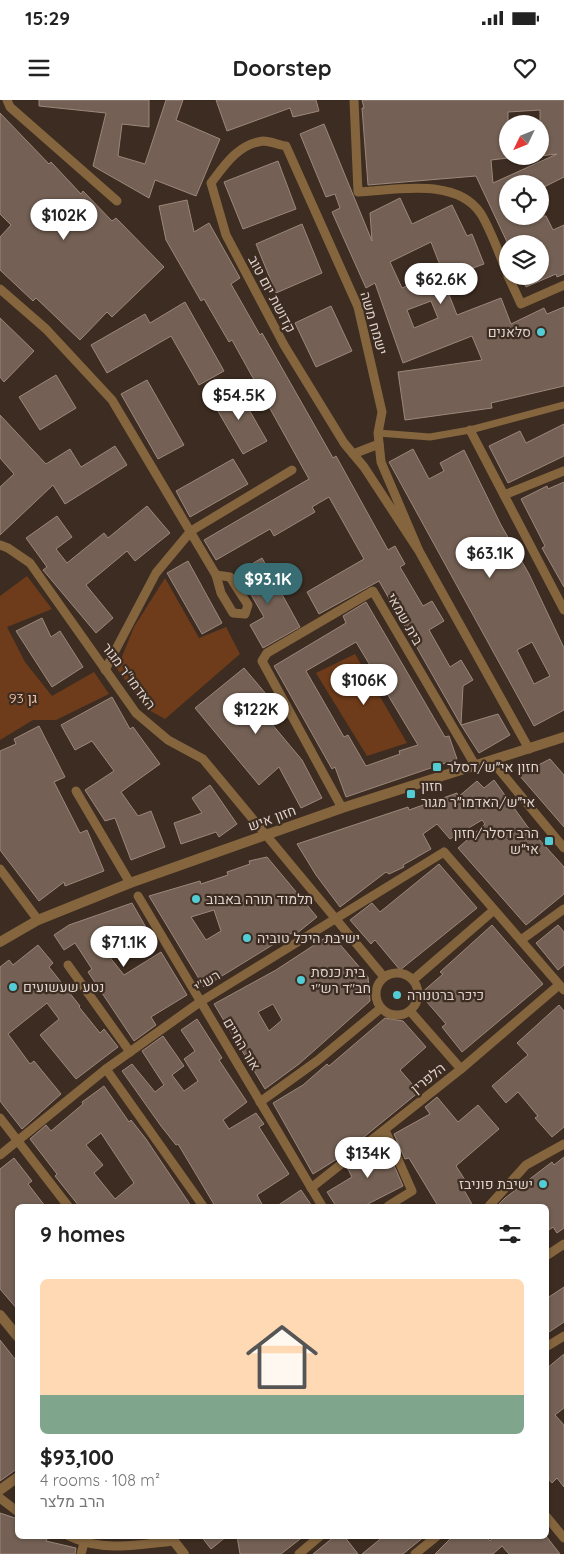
<!DOCTYPE html>
<html lang="en">
<head>
<meta charset="utf-8">
<style>
  body { margin:0; font-family:Quicksand,Heebo,sans-serif; background:#f2f2f2; color:#222; height:100vh; display:flex; flex-direction:column; font-size:19px; white-space:nowrap }
  * { box-sizing:border-box; margin:0 }
  p { font-size:16px; color:#767676 }
  .icon { flex:none; width:28px; height:28px; fill:none; stroke:currentColor; stroke-width:2; stroke-linecap:round; stroke-linejoin:round }
  .map { position:relative; flex:1; overflow:hidden }
  .side { position:absolute; left:15px; top:1104px; width:534px; height:335px; display:flex; flex-direction:column; background:#fff; border-radius:8px; box-shadow:0 1px 4px #0004 }
  .side>* { flex:none }
  .needle { width:32px; rotate:227deg }
  .fabs { position:absolute; left:499px; top:15px; display:grid; gap:10px }
  .fabs a { display:grid; place-items:center; width:50px; height:50px; border-radius:50%; background:#fff; box-shadow:0 1px 4px #0004; font-size:25px }
  .price { position:absolute; translate:-50% -42px; padding:0 11px; border-radius:18px; background:#fff; color:#222; font-size:16px; line-height:32px; filter:drop-shadow(0 1px 2px #0008) }
  .price::after { content:''; position:absolute; left:50%; top:30px; width:15px; height:11px; margin-left:-8px; background:inherit; clip-path:polygon(0 0,100% 0,50% 100%) }
  .price.on { background:#386e73; color:#fff }
  ul { padding:0; list-style:none }
  li { display:grid; align-content:center; gap:10px; height:265px; padding:0 25px }
  li span { display:grid; place-items:center; height:155px; border-radius:8px; color:#555 }
  li>.icon { margin-inline-start:auto }
  span .icon { width:90px; height:90px; fill:#fffc; stroke-width:1 }
  li b { font-size:21px }
  h2 { display:flex; justify-content:space-between; align-items:center; height:60px; padding:0 25px; font-size:21px }
  .status { display:flex; justify-content:space-between; align-items:center; height:35px; padding:0 25px; background:#fff; direction:ltr }
  .status svg { height:14px; fill:currentColor }
  header { display:flex; justify-content:space-between; align-items:center; height:65px; padding:0 25px; background:#fff; font-size:22px; font-weight:800 }
  .map>svg:first-child { display:block }
  .green { fill:#6e3c1a }
  .building { fill:#746054; stroke:#9c877b; fill-rule:evenodd }
  .lines { fill:none; stroke-linecap:round; stroke-linejoin:round }
  .pedestrian { stroke:#84653e; stroke-width:7 }
  .minor { stroke:#84653e; stroke-width:9 }
  .tertiary { stroke:#84653e; stroke-width:10 }
  .poi-dot { fill:#52ccd5; stroke:#3d2c21; stroke-width:2 }
  .labels { text-anchor:middle; stroke-width:4.5; stroke-linejoin:round; paint-order:stroke }
  .street-label { font-size:14px; fill:#ded2cb; stroke:#3d2c21 }
  .poi-label { font-size:14px; fill:#ded2cb; stroke:#3d2c21; text-anchor:start }
  .park-label { font-size:14px; fill:#f8c5a6; stroke:#3d2c21 }
</style>
</head>
<body>
<div class="status"><b>15:29</b><svg viewBox="0 0 49 12"><path d="M0 12V9h3v3zM5 12V6h3v6zM10 12V3h3v9zM15 12V0h3v12zM26 1h20v11H26zM47 4h2v5h-2z"/></svg></div>
<header><svg class="icon" aria-label="menu" viewBox="0 0 24 24"><path d="M4 6h16M4 12h16M4 18h16"/></svg>Doorstep<svg class="icon" aria-label="heart" viewBox="0 0 24 24"><path d="M12 20l-8-8c-3-5 5-10 8-4 3-6 11-1 8 4z"/></svg></header>
<div class="map">
<svg width="564" height="1454" viewBox="0 0 564 1454">
  <rect width="100%" height="100%" fill="#3d2c21"/>
  <g class="green">
    <polygon points="27,476 52,509 7,527 25,562 52,596 94,572 109,594 56,620 33,620 0,640 0,496"/>
    <polygon points="165,478 199,538 226,527 240,554 165,619 147,609 117,569 134,527"/>
    <polygon points="355,554 407,643 367,656 316,573"/>
  </g>
  <g class="building">
    <polygon points="39,0 149,0 149,27 122,24 118,56 145,64 166,0 183,0 176,20 220,39 196,96 155,80 149,98 93,66 106,13 39,6"/>
    <polygon points="216,0 316,0 319,11 293,17 290,8 227,31"/>
    <path d="M362 0H564V77L540 89V84H508V116H546L553 130 564 125V174L557 177 556 174 526 187 521 176H540V144H508L476 76 368 85 362 8H364ZM540 10V56L557 54 493 83 491 60 508 58V12Z"/>
    <polygon points="0,13 49,64 51,62 81,94 83,91 112,121 116,118 164,167 112,217 107,212 80,240 36,198 33,201 0,170 0,137 11,125 0,114"/>
    <path d="M324 24 372 141 370 113 400 98 412 124 452 105 467 136 472 134 484 164 445 178 431 142 390 162 402 188 440 172 457 215 501 198 511 224 544 208 547 214 564 207V286L491 303 492 308 405 320 398 272 482 260 472 236 403 263 375 183 366 188 332 112 340 108 335 94 326 97 300 34ZM431 201 438 218 414 228 407 210Z"/>
    <polygon points="278,61 296,109 243,129 224,82"/>
    <polygon points="187,100 194,132 209,123 240,178 231,184 260,235 262,233 333,358 336,356 388,450 395,446 405,464 400,467 423,506 432,501 444,521 429,530 450,567 461,560 473,580 463,586 461,625 379,481 319,514 307,492 364,459 329,397 312,407 315,412 274,436 270,429 216,460 204,440 309,379 232,240 229,242 204,199 201,201 166,140 159,106"/>
    <polygon points="302,124 322,173 276,193 256,144"/>
    <polygon points="185,202 224,271 199,285 171,236 107,273 91,245 145,214 150,223"/>
    <polygon points="331,206 352,251 316,267 295,223"/>
    <polygon points="0,218 34,251 4,282 0,277"/>
    <polygon points="56,275 76,308 40,330 19,297"/>
    <polygon points="147,280 184,345 158,359 121,294"/>
    <polygon points="236,287 267,341 243,354 212,301"/>
    <polygon points="0,315 46,364 70,349 81,367 115,346 127,365 65,404 53,385 0,435 0,387 14,374 0,358"/>
    <polygon points="564,324 564,356 508,383 489,346 520,331 526,343"/>
    <path d="M413 349 429 379 444 371 440 363 464 350 501 425 529 474 564 548V610L534 626 389 362ZM532 542 550 576 534 584 517 550Z"/>
    <polygon points="233,359 248,384 190,417 176,391"/>
    <polygon points="564,382 564,487 542,448 545,446 521,399 547,386 548,389"/>
    <polygon points="147,406 170,433 135,461 127,451 86,485 113,518 96,533 43,470 47,467 26,438 57,416 72,437 56,449 67,463 104,433 108,438"/>
    <polygon points="262,458 300,527 263,548 250,525 264,517 238,472"/>
    <polygon points="188,461 222,523 202,534 167,473"/>
    <path d="M366 502 445 637 449 636 457 659 346 697 335 667 332 669 274 566 346 523 343 516ZM356 542 418 645 399 651 400 654 366 666 348 635 344 637 306 571Z"/>
    <polygon points="42,518 51,537 60,531 83,567 52,587 16,531"/>
    <polygon points="244,568 283,614 271,623 302,660 322,698 301,708 279,667 259,685 195,608"/>
    <polygon points="112,597 130,629 133,627 160,664 121,692 138,716 151,711 165,747 131,760 115,718 105,721 85,690 114,671 92,641 75,650 61,625"/>
    <polygon points="498,614 510,635 479,653 461,625"/>
    <polygon points="39,626 65,677 54,682 80,733 87,730 104,771 65,786 64,782 39,801 0,750 0,651 16,644 14,639"/>
    <polygon points="550,659 564,675 564,727 519,675"/>
    <polygon points="494,680 527,726 564,767 564,794 526,825 458,748 485,724 482,720 450,739 437,724 423,734 431,749 403,765 404,767 389,774 386,772 340,807 316,775 297,744 408,707 409,710 457,693 458,697 477,681 484,688"/>
    <polygon points="210,685 237,724 219,737 216,732 181,744 174,723 202,713 192,698"/>
    <path d="M267 757 317 817 296 834 292 833 204 887 149 796 200 781 201 784 228 775 227 772 250 764 249 761ZM214 810 221 831 206 840 191 817Z"/>
    <polygon points="439,764 477,808 400,870 375,840 371,844 350,820 372,803 380,812"/>
    <polygon points="132,803 148,831 108,855 124,875 161,852 187,895 151,917 156,925 134,941 88,872 92,869 75,843 64,850 54,835 69,825"/>
    <polygon points="492,825 543,884 462,952 442,927 446,924 420,894 443,874 440,872"/>
    <polygon points="558,825 564,832 564,865 558,870 536,843"/>
    <path d="M331 834 368 877 370 901 299 964 265 989 214 904 276 870ZM273 904 282 920 269 931 258 912Z"/>
    <polygon points="38,845 53,863 49,867 80,906 79,907 100,933 104,929 118,947 76,979 40,935 59,919 47,903 8,934 30,964 34,961 61,994 22,1029 0,1001 0,867 9,860 13,865"/>
    <polygon points="559,905 564,911 564,1027 552,1037 535,1018 538,1016 518,992 506,1003 492,986 528,955 517,943"/>
    <polygon points="385,918 403,921 426,947 400,970 419,992 337,1059 313,1074 273,1003 303,985 327,964 329,966"/>
    <polygon points="197,919 222,958 219,960 247,1002 223,1020 229,1029 256,1013 264,1024 259,1027 289,1074 257,1095 263,1106 215,1106 178,1044 176,1045 161,1026 122,971 132,964 155,992 164,985 142,951 163,936 184,966 172,975 184,991 198,981 184,959 195,951 181,930"/>
    <path d="M104 986 129 1022 131 1020 146 1039 191 1106H79L55 1076 57 1074 30 1039 46 1025 51 1031 83 1004 82 1002ZM101 1033 134 1083 115 1099 94 1073 103 1065 86 1045Z"/>
    <polygon points="437,997 458,1022 478,1005 499,1029 456,1066 465,1080 460,1083 473,1106 438,1106 409,1058 405,1059 394,1034 430,1014 425,1007"/>
    <polygon points="383,1040 403,1086 364,1106 336,1106 327,1092 352,1077 347,1067"/>
    <polygon points="564,1057 564,1128 557,1133 553,1127 546,1132 546,1106 497,1106 505,1098 552,1062 554,1065"/>
    <polygon points="14,1058 32,1081 28,1084 45,1106 18,1106 18,1210 0,1189 0,1069"/>
    <polygon points="301,1090 312,1106 277,1106"/>
    <polygon points="564,1187 564,1222 546,1234 546,1199"/>
    <polygon points="0,1240 18,1263 18,1368 0,1381"/>
    <polygon points="564,1254 564,1308 555,1315 564,1325 564,1387 557,1378 552,1383 546,1376 546,1269"/>
    <polygon points="0,1413 18,1419 18,1436 39,1436 47,1439 46,1441 76,1448 75,1454 0,1454"/>
    <polygon points="201,1436 227,1436 211,1449"/>
    <polygon points="237,1436 304,1436 281,1454 240,1454"/>
    <polygon points="335,1436 344,1436 358,1454 313,1454"/>
    <polygon points="384,1436 425,1436 403,1454 362,1454"/>
    <polygon points="453,1436 485,1436 490,1441 494,1436 546,1436 560,1454 509,1454 502,1446 493,1454 435,1454"/>
  </g>
  <g class="lines">
    <polyline class="pedestrian" points="378,333 430,337 470,330 564,305"/>
    <g class="minor">
      <polyline points="7,0 10,7 117,101"/>
      <path d="M354 0 358 92C396 90 457 77 481 114 492 132 499 155 508 174"/>
      <polyline points="508,176 521,204 564,185"/>
      <polyline points="0,189 46,229 112,300 216,475"/>
      <polyline points="470,330 564,510"/>
      <polyline points="353,354 379,344"/>
      <polyline points="504,395 564,371"/>
      <polyline points="0,445 8,448 30,463 136,613 168,640 203,659 384,877"/>
      <path d="M419 451 364 367 344 343 284 245 226 135 211 83C224 66 238 44 263 41 270 41 279 45 286 46L358 207 382 312 378 333 381 362 419 451 529 649"/>
      <polygon points="216,475 230,477 248,505 245,514 233,513 221,493"/>
      <polyline points="105,570 156,473 191,431 292,370"/>
      <polyline points="492,661 564,748"/>
      <polyline points="76,691 130,783"/>
      <polyline points="342,708 262,561 267,553 373,491 475,665"/>
      <polyline points="0,769 38,820"/>
      <polyline points="138,796 322,1106"/>
      <polyline points="521,840 564,809"/>
      <polyline points="68,865 130,952"/>
      <circle cx="397" cy="894" r="21"/>
      <polyline points="413,880 494,810"/>
      <polyline points="410,911 461,969"/>
      <polyline points="106,969 203,1106"/>
      <polyline points="260,1002 317,961 381,908"/>
      <polyline points="0,1018 68,1106"/>
      <polyline points="385,1030 412,1091 388,1106"/>
      <polyline points="0,1055 106,969 200,902 444,752 564,890"/>
      <polyline points="311,1088 461,969 559,885"/>
      <polyline points="489,1106 526,1065 564,1044"/>
      <polyline points="546,1156 564,1144"/>
      <polyline points="546,1247 564,1236"/>
      <polyline points="0,1398 18,1412"/>
      <polyline points="546,1416 564,1438"/>
      <path d="M69 1436C101 1452 139 1445 174 1441"/>
      <polyline points="81,1454 84,1443"/>
      <polyline points="299,1454 320,1436"/>
      <polyline points="415,1454 437,1436"/>
    </g>
    <g class="tertiary">
      <polyline points="0,842 38,820 130,783 342,708 564,637"/>
      <polyline points="0,1215 18,1237"/>
      <polyline points="0,1390 18,1377"/>
      <polyline points="170,1436 184,1454"/>
    </g>
  </g>
  <g class="poi-dot">
    <circle cx="541" cy="232" r="5"/>
    <rect x="432" y="662" width="10" height="10" rx="2.5"/>
    <rect x="406" y="689" width="10" height="10" rx="2.5"/>
    <rect x="544" y="736" width="10" height="10" rx="2.5"/>
    <circle cx="196" cy="799" r="5"/>
    <circle cx="247" cy="838" r="5"/>
    <circle cx="301" cy="880" r="5"/>
    <circle cx="13" cy="887" r="5"/>
    <circle cx="397" cy="895" r="5"/>
    <circle cx="543" cy="1084" r="5"/>
  </g>
  <g class="labels">
    <g class="street-label">
      <text transform="translate(272 194) rotate(62)" y="5">קדושת יום טוב</text>
      <text transform="translate(374 223) rotate(74)" y="5">ישמח משה</text>
      <text transform="translate(405 519) rotate(60)" y="5">בית שמאי</text>
      <text transform="translate(129 576) rotate(53)" y="5">האדמו"ר מגור</text>
      <text transform="translate(272 718) rotate(-20)" y="5">חזון איש</text>
      <text transform="translate(207 881) rotate(-32)" y="5">רש"י</text>
      <text transform="translate(242 944) rotate(59)" y="5">אור החיים</text>
      <text transform="translate(428 978) rotate(-39)" y="5">הלפרין</text>
    </g>
    <g class="poi-label">
      <text x="531" y="237" text-anchor="end">סלאנים</text>
      <text x="447" y="672">חזון אי״ש/דסלר</text>
      <text x="421" y="691">חזון<tspan x="421" dy="16">אי״ש/האדמו״ר מגור</tspan></text>
      <text x="539" y="738" text-anchor="end">הרב דסלר/חזון<tspan x="539" dy="16">אי״ש</tspan></text>
      <text x="206" y="804">תלמוד תורה באבוב</text>
      <text x="257" y="843">ישיבת היכל טוביה</text>
      <text x="311" y="877">בית כנסת<tspan x="311" dy="16">חב"ד רש"י</tspan></text>
      <text x="23" y="892">נטע שעשועים</text>
      <text x="407" y="900">כיכר ברטנורה</text>
      <text x="533" y="1089" text-anchor="end">ישיבת פוניבז</text>
    </g>
    <g class="park-label">
      <text x="23" y="603">גן 93</text>
    </g>
  </g>
</svg>
<div class="fabs">
<a><svg class="needle" viewBox="-14 -14 28 28"><path d="M0-13l5 13h-10z" fill="#e53935"/><path d="M0 13l5-13h-10z" fill="#767676"/></svg></a>
<a><svg class="icon" aria-label="locate" viewBox="0 0 24 24"><circle cx="12" cy="12" r="6"/><path d="M12 2v4M12 18v4M2 12h4M18 12h4"/></svg></a>
<a><svg class="icon" aria-label="layers" viewBox="0 0 24 24"><path d="M12 4l9 5-9 5-9-5zM3 14l9 5 9-5"/></svg></a>
</div>
<b class="price" style="left:64px;top:141px">$102K</b>
<b class="price" style="left:441px;top:205px">$62.6K</b>
<b class="price" style="left:239px;top:321px">$54.5K</b>
<b class="price" style="left:490px;top:479px">$63.1K</b>
<b class="price on" style="left:268px;top:505px">$93.1K</b>
<b class="price" style="left:364px;top:606px">$106K</b>
<b class="price" style="left:256px;top:635px">$122K</b>
<b class="price" style="left:124px;top:868px">$71.1K</b>
<b class="price" style="left:368px;top:1079px">$134K</b>
<section class="side">
<h2>9 homes<svg class="icon" aria-label="filters" viewBox="0 0 24 24"><path d="M4 7h16M4 17h16"/><circle cx="9" cy="7" r="2"/><circle cx="15" cy="17" r="2"/></svg></h2>
<ul>
<li><span style="background:linear-gradient(#ffd9b3 75%,#7fa58c 0)"><svg class="icon" aria-label="home" viewBox="0 0 24 24"><path d="M3 11l9-7 9 7M6 9v11h12V9"/></svg></span><div><b>$93,100</b><p>4 rooms · 108 m²</p><p>הרב מלצר</p></div></li>
</ul>
</section>
</div>
</body>
</html>
